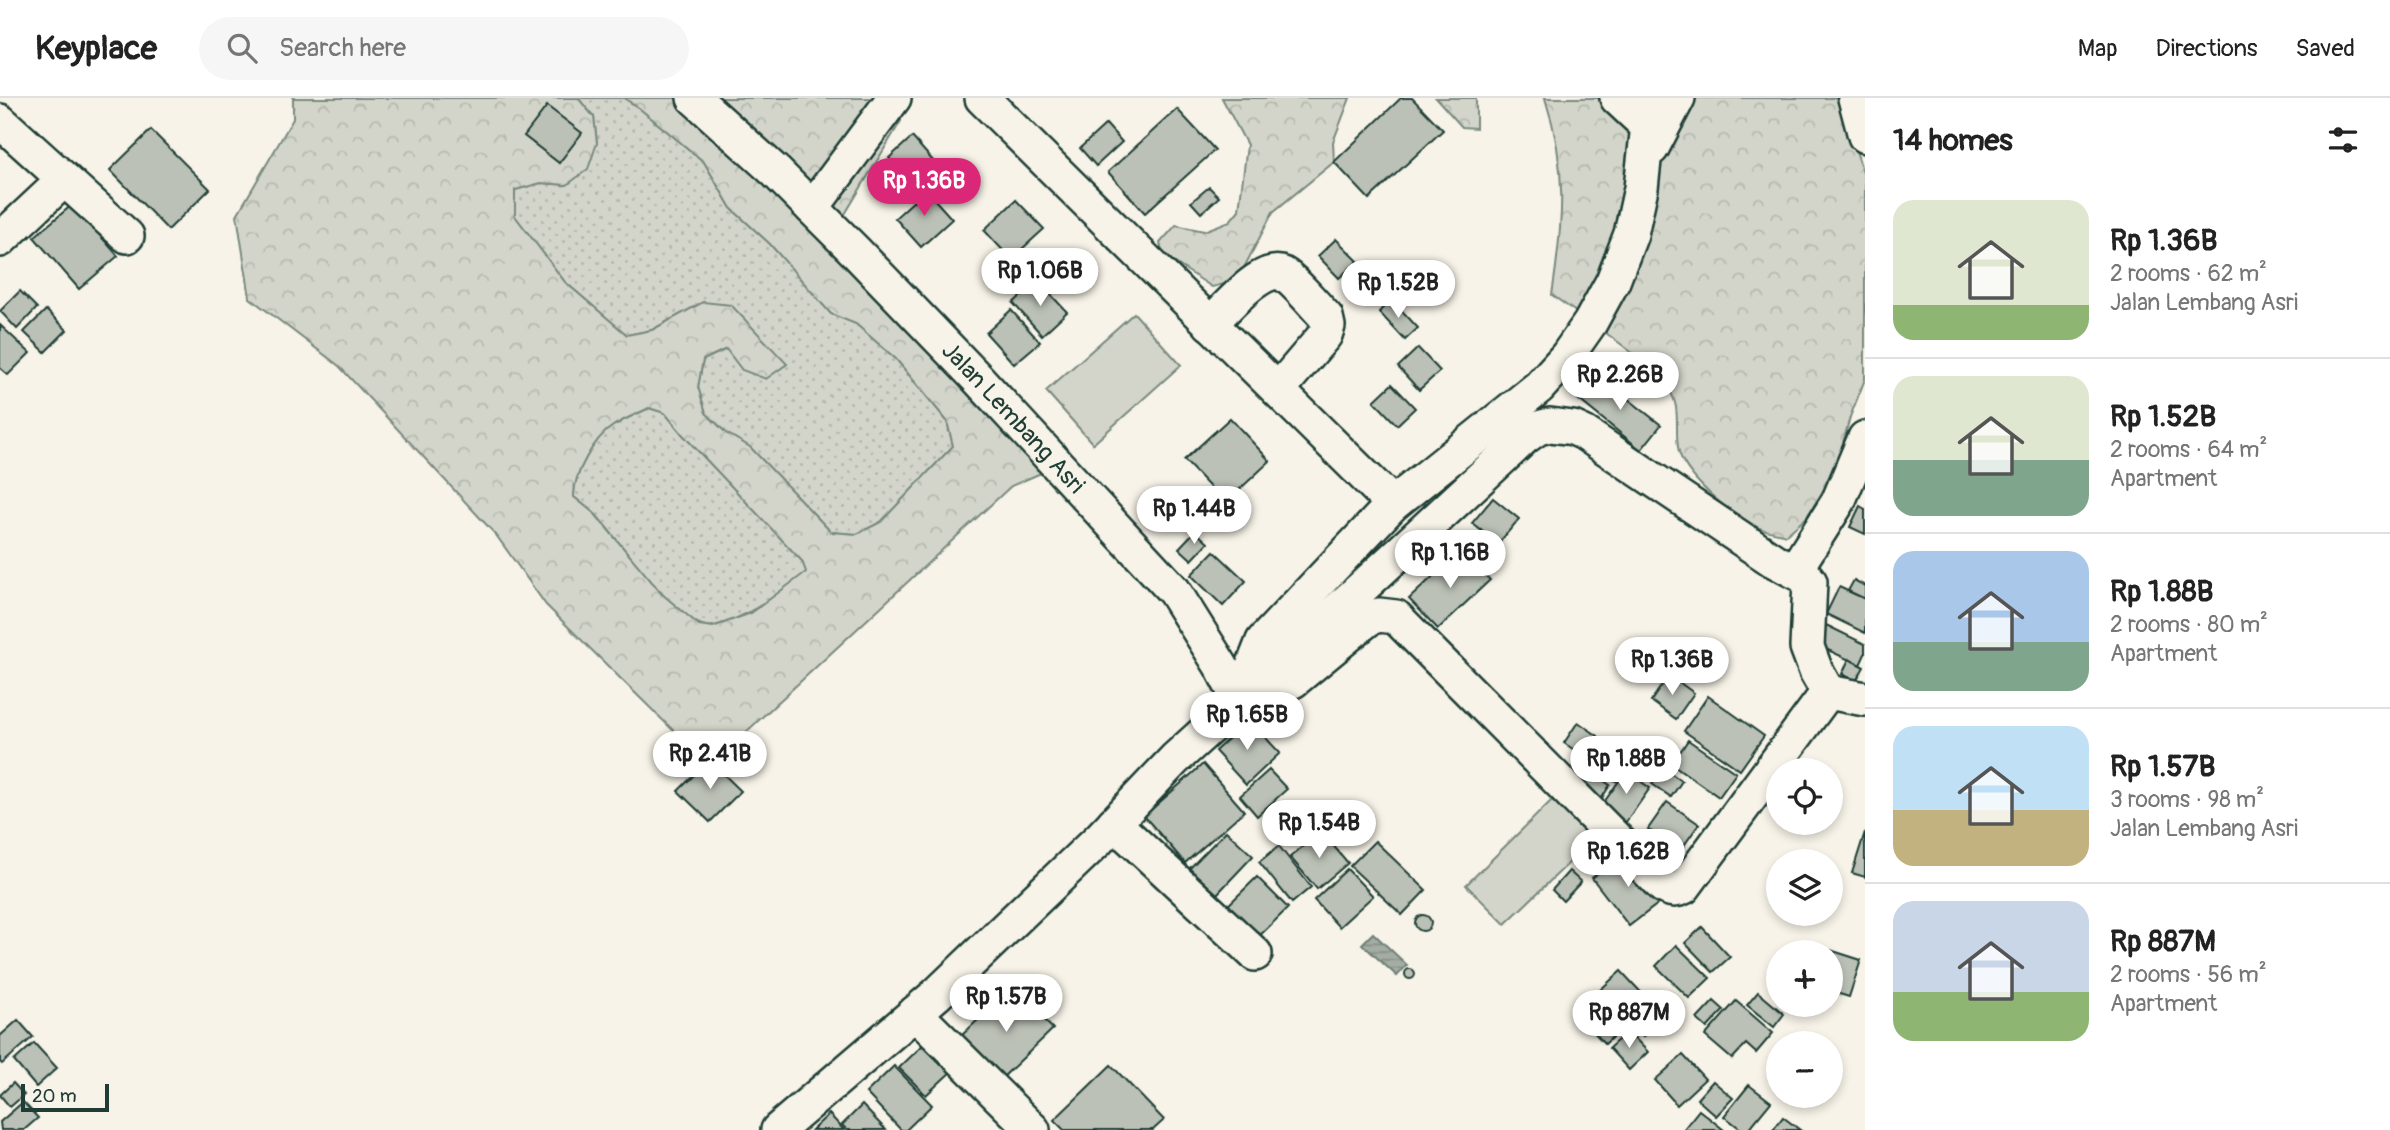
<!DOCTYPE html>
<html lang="en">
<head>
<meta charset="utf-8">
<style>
  body { margin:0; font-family:Pangolin,sans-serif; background:#f6f6f6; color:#222; height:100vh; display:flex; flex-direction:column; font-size:26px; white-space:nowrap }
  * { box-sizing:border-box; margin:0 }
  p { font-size:23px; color:#767676 }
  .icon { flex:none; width:38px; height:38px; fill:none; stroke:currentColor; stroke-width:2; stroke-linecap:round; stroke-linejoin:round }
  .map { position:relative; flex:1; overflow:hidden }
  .details { display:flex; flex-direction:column; background:#fff; width:525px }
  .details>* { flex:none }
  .controls { position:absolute; left:1766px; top:660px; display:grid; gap:14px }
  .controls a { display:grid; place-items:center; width:77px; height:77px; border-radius:50%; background:#fff; box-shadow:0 4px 10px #0003; font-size:35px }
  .scale { position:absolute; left:21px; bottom:18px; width:88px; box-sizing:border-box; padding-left:7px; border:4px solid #1f3d34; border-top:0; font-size:19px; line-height:24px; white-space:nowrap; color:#1f3d34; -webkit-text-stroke:5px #f7f3e8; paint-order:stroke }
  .price { position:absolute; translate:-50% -60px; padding:0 16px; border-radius:24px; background:#fff; color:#222; font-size:23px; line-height:46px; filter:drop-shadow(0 2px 4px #0008) }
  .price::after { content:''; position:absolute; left:50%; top:42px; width:21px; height:16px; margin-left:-10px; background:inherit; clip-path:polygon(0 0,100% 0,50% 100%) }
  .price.current { background:#db2777; color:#fff }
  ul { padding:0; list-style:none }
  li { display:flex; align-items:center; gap:21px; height:175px; padding:0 28px }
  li+li { border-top:2px solid #e0e0e0 }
  li span { display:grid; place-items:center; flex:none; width:196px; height:140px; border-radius:21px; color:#555 }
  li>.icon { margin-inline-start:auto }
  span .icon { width:84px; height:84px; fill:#fffc; stroke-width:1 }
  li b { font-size:30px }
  h2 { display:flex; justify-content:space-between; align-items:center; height:84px; padding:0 28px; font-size:30px }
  header { display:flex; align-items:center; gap:42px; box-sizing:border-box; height:98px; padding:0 35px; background:#fff; border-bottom:2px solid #e0e0e0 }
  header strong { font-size:33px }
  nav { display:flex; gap:38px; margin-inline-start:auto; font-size:24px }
  .search { width:490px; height:63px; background:#f6f6f6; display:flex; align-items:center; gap:18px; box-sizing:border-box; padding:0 24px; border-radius:38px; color:#767676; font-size:26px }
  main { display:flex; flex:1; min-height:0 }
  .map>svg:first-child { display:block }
  .grass { fill:url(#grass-dots); stroke:#79897f; stroke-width:2 }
  .forest { fill:url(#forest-crowns); stroke:#79897f; stroke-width:2; fill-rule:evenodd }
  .park { fill:#d3d5ca; stroke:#79897f; stroke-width:2 }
  .water { fill:url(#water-rules); stroke:#6f8077; stroke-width:2 }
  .building { fill:#bbc1b6; stroke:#1f3d34; stroke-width:2 }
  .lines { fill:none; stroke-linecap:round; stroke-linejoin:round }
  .minor-casing { stroke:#1f3d34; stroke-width:38 }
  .minor { stroke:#f7f3e8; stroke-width:33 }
  .labels { text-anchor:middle; stroke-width:6; stroke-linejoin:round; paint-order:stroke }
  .street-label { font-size:24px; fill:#1f3d34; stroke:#f7f3e8 }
</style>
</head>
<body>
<header>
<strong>Keyplace</strong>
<div class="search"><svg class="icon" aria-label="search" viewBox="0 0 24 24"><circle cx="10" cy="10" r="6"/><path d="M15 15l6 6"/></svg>Search here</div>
<nav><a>Map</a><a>Directions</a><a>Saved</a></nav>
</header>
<main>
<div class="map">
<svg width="1865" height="1032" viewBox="0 0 1865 1032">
  <defs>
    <pattern id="grass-dots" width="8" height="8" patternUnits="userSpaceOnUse" patternTransform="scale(1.75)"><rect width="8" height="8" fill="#d3d5ca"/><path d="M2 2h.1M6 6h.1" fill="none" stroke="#b5b8ae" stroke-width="1.8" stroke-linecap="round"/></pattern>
    <pattern id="forest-crowns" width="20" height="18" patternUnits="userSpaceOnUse" patternTransform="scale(1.75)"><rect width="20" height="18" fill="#d3d5ca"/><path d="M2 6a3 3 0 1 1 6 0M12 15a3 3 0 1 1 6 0" fill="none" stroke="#b5b8ae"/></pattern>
    <pattern id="water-rules" width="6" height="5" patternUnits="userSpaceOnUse" patternTransform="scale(1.75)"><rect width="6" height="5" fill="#a4ada3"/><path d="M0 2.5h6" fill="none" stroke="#858e86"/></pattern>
  </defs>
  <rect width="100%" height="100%" fill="#f7f3e8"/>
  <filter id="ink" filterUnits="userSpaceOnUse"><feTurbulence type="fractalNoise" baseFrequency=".0143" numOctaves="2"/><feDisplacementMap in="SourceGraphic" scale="14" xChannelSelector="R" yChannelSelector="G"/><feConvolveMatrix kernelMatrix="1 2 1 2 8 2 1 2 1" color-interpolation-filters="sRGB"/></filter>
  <g filter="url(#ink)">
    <g class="grass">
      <polygon points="578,0 624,0 639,10 704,64 731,110 770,146 831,216 856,226 896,261 947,323 953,348 881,424 857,436 831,434 750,349 726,335 706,315 698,289 703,262 727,251 742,272 703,204 652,232 627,237 565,184 515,118 515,92 541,85 567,87 597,45 594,19"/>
      <path d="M649 310 665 315 684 338 802 463 807 474C778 496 750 519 714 528 682 536 617 438 595 416 589 410 581 405 574 399 573 377 594 340 613 328 624 321 637 316 649 310Z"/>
    </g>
    <g class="forest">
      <path d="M293 0H578L594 19 597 45 588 71 567 87 541 85 515 92V118L565 184 627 237 652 232 703 204 731 207 787 266 766 281 742 272 726 251 703 262 698 289 706 315 726 335 750 349 831 434 857 436 881 424 953 348 947 323 896 261 856 226 831 216 770 146 731 110 704 64 639 10 624 0H902L901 23 830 141 1011 339 1041 375 1011 388 744 636 722 649 692 651 546 507 496 437 339 268 250 200 237 117 293 21ZM649 310 665 315 684 338 802 463 806 474 751 515 713 529 699 527 662 496 595 416 574 399C573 377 594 340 613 328 624 321 637 316 649 310Z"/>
      <polygon points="1222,0 1350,0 1333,44 1334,64 1273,114 1237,183 1212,189 1163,157 1160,145 1176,127 1204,133 1230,123 1239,112 1247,47"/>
      <polygon points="1436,0 1476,0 1476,30 1462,29"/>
      <path d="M1545 0H1835L1843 12 1865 81V281L1850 319 1835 374 1806 420 1786 437C1776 434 1764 433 1755 428 1730 416 1682 377 1678 349 1675 330 1681 308 1669 292 1639 253 1591 226 1552 197 1563 125 1568 71 1545 0Z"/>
    </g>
    <g class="park">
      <polygon points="1134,215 1181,267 1093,346 1046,293"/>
      <polygon points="1554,700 1593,742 1505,826 1466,787"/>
    </g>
    <polygon class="water" points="1373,835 1407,867 1397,878 1362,846"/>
    <g class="building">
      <polygon points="1401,0 1412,0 1443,32 1369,101 1334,64"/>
      <polygon points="547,8 582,35 559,65 524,38"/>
      <polygon points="1177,11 1215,52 1145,115 1108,74"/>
      <polygon points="1106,26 1122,44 1096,68 1080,50"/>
      <polygon points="151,32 210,91 168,132 110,72"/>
      <polygon points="912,39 934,64 911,84 889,60"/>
      <polygon points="1209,89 1219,99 1201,115 1191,104"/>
      <polygon points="926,92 952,121 921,149 895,120"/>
      <polygon points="1016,102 1044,131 1011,161 984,132"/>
      <polygon points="73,106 118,158 79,191 34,139"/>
      <polygon points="1336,141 1358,163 1339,180 1318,158"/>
      <polygon points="1038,183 1067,214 1042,237 1013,205"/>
      <polygon points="20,193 37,210 17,231 0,213"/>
      <polygon points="1391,201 1418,230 1405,242 1379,214"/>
      <polygon points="46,212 67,232 45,254 24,234"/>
      <polygon points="1011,212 1040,244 1014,266 986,235"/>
      <polygon points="0,227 30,255 8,277 0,270"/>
      <polygon points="1418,250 1440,273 1419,292 1398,269"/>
      <polygon points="1598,277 1661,327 1641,352 1578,301"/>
      <polygon points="1392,286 1415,310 1397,327 1374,303"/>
      <polygon points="1230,320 1270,363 1225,405 1184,362"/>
      <polygon points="1493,400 1519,421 1498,446 1472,425"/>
      <polygon points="1860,408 1865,411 1865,436 1850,429"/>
      <polygon points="1195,433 1208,445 1192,462 1179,450"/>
      <polygon points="1461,452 1490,482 1438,531 1409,501"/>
      <polygon points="1214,453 1246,483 1223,508 1191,477"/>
      <polygon points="1854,482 1865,488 1865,501 1848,493"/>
      <polygon points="1839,489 1865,501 1865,535 1826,516"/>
      <polygon points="1824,526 1865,546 1865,556 1860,567 1815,546"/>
      <polygon points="1849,561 1864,569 1856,583 1842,576"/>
      <polygon points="1669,577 1694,595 1676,621 1651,603"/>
      <polygon points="1708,598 1764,638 1740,672 1684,633"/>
      <polygon points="1249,622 1280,655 1246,687 1215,653"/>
      <polygon points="1578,624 1598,638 1583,658 1564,645"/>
      <polygon points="1688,642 1736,675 1719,699 1672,666"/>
      <polygon points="1603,644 1630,663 1616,683 1588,664"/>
      <polygon points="709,662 741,693 710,724 678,693"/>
      <polygon points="1203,666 1244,713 1185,765 1144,718"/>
      <polygon points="1663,670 1682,683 1671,699 1652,686"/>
      <polygon points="1269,672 1287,691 1257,718 1240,698"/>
      <polygon points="1588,672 1610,687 1598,706 1575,690"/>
      <polygon points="1626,673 1650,690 1626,724 1602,707"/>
      <polygon points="1667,704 1699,726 1680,753 1648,731"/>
      <polygon points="1226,733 1253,758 1217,796 1189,771"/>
      <polygon points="1321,733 1348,765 1317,791 1290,759"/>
      <polygon points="1865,734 1865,779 1852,775"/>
      <polygon points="1375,743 1426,792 1402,817 1350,768"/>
      <polygon points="1279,748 1311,789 1292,805 1259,764"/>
      <polygon points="1626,754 1663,802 1629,828 1592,780"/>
      <polygon points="1347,771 1373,798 1339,829 1314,802"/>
      <polygon points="1569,773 1581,784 1563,803 1552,792"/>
      <polygon points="1257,779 1288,810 1251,846 1220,815"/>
      <circle cx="1423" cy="825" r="8"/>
      <polygon points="1702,829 1730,859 1713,874 1685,845"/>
      <polygon points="1676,847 1710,880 1689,900 1656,868"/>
      <polygon points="1830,852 1861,862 1849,899 1830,893"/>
      <circle cx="1410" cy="876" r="5"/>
      <polygon points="1621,873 1665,920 1643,939 1600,892"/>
      <polygon points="1012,889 1053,931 1000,982 959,940"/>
      <polygon points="1758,894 1784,916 1774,929 1747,907"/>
      <polygon points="1595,900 1622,930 1605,946 1577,916"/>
      <polygon points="1714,903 1724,912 1707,930 1697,921"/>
      <polygon points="1736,903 1773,935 1756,955 1746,946 1732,961 1705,938"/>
      <polygon points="18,922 33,939 2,966 0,964 0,938"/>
      <polygon points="1628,933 1648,954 1629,972 1609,950"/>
      <polygon points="926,944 953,972 926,997 899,970"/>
      <polygon points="34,945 57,970 36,989 14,963"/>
      <polygon points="1683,957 1705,981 1677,1007 1655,982"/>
      <polygon points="1111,967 1164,1022 1153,1032 1064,1032 1054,1022"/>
      <polygon points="894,968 932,1007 906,1032 901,1032 866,995"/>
      <polygon points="1713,983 1733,1000 1716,1018 1697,1001"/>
      <polygon points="13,985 24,997 10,1009 0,997"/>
      <polygon points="1749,987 1771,1004 1748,1032 1742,1032 1724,1018"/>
      <polygon points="23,1004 38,1020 24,1032 1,1032 0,1024"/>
      <polygon points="862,1007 886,1032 847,1032 842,1027"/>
      <polygon points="1699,1012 1724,1032 1683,1032"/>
      <polygon points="829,1016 844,1032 812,1032"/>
      <polygon points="1783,1019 1800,1032 1773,1032"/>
    </g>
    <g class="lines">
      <g class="minor-casing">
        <g id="minor">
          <path id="s1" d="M694 0 776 74 856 154 979 282 1174 493 1221 568 1239 603 1175 661 1099 741 936 897 778 1032"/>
          <polyline points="982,0 1393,406"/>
          <polyline points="1617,0 1647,28"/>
          <polyline points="1855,0 1865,38"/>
          <polyline points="0,23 127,138"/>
          <polyline points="1652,50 1678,0"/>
          <polyline points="812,110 894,0"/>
          <polyline points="0,142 64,82"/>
          <path d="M1210 226C1225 212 1262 166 1283 176 1294 182 1316 209 1326 219L1328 228 1325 237 1278 292"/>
          <path d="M1550 327 1573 330 1584 335 1773 462 1807 480 1810 484 1807 549 1816 573 1828 594 1684 789C1676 793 1671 793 1663 788L1396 519 1379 517 1368 521 1293 583 1239 603 1525 339 1538 330Z"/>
          <polyline points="1795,472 1838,404 1865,340"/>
          <polyline points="1243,594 1263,543 1393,406 1539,289 1567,258 1590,225 1613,183 1631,136 1641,90 1651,0"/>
          <polyline points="1828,594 1865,601"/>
          <polyline points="1114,725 1255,856"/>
          <polyline points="915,915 1033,1032"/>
        </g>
      </g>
      <use href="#minor" class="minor"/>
    </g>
  </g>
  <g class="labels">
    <g class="street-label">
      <text dy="8" stroke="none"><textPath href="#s1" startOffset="452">Jalan Lembang Asri</textPath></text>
    </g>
  </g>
</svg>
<div class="controls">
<a><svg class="icon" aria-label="locate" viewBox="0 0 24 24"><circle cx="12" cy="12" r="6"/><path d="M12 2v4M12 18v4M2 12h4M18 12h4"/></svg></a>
<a><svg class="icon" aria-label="layers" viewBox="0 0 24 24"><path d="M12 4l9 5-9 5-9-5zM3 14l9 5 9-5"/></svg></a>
<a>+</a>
<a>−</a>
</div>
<div class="scale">20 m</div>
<b class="price current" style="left:924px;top:120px">Rp 1.36B</b>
<b class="price" style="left:1040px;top:210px">Rp 1.06B</b>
<b class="price" style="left:1398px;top:222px">Rp 1.52B</b>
<b class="price" style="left:1620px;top:314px">Rp 2.26B</b>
<b class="price" style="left:1194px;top:448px">Rp 1.44B</b>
<b class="price" style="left:1450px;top:492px">Rp 1.16B</b>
<b class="price" style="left:1672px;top:599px">Rp 1.36B</b>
<b class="price" style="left:1247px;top:654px">Rp 1.65B</b>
<b class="price" style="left:710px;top:693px">Rp 2.41B</b>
<b class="price" style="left:1626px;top:698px">Rp 1.88B</b>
<b class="price" style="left:1319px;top:762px">Rp 1.54B</b>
<b class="price" style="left:1628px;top:791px">Rp 1.62B</b>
<b class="price" style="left:1006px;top:936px">Rp 1.57B</b>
<b class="price" style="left:1629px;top:952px">Rp 887M</b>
</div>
<section class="details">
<h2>14 homes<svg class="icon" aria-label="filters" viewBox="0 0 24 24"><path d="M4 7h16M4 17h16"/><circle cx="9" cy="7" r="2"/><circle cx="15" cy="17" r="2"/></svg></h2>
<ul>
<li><span style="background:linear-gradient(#dfe7d0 75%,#8fb573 0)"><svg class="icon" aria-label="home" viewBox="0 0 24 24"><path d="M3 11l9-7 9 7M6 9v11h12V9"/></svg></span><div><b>Rp 1.36B</b><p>2 rooms · 62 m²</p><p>Jalan Lembang Asri</p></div></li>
<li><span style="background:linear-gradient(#dfe7d0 60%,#7fa58c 0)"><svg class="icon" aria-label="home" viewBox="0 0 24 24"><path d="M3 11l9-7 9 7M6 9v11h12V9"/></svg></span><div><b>Rp 1.52B</b><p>2 rooms · 64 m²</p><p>Apartment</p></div></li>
<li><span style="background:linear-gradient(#a9c7e8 65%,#7fa58c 0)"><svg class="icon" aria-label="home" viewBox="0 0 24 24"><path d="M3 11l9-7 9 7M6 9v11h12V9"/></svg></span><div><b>Rp 1.88B</b><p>2 rooms · 80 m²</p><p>Apartment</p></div></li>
<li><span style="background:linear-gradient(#bfe0f5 60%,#c2b280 0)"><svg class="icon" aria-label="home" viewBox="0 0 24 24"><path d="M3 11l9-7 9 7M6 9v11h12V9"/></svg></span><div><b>Rp 1.57B</b><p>3 rooms · 98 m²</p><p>Jalan Lembang Asri</p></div></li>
<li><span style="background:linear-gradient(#c9d6e8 65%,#8fb573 0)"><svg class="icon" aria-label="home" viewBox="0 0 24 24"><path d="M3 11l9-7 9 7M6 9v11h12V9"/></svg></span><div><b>Rp 887M</b><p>2 rooms · 56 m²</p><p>Apartment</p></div></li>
</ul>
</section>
</main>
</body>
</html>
